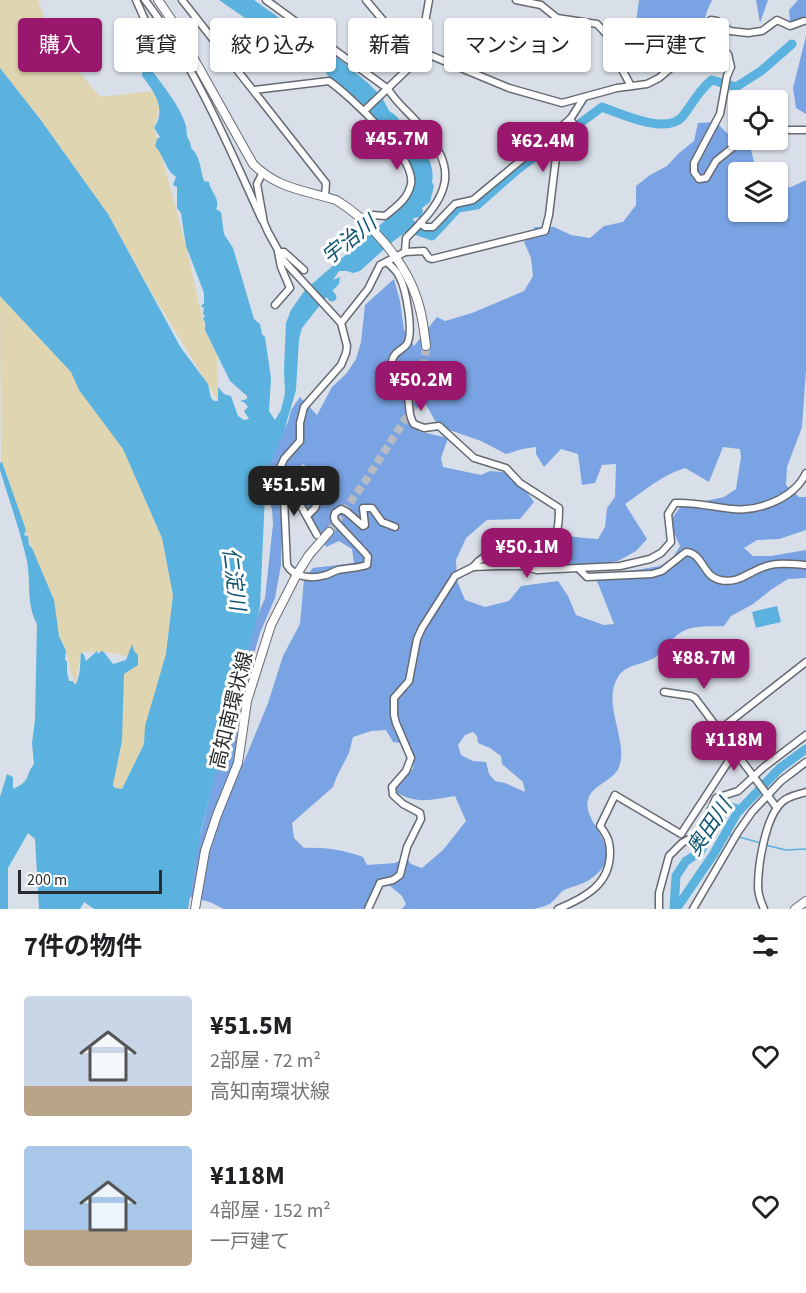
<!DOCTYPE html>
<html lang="ja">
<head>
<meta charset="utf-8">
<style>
  body { margin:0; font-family:"Source Sans 3","Noto Sans JP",sans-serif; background:#f2f2f2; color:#202124; height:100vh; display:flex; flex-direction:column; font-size:22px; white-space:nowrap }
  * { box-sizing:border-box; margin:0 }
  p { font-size:20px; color:#757577 }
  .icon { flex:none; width:33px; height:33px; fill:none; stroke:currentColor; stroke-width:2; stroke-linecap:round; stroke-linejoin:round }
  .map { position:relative; height:909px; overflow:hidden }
  .side { display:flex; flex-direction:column; background:#fff; flex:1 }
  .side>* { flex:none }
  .banner { position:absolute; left:18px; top:18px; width:771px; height:54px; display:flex; gap:12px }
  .tools { position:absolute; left:728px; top:90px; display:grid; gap:12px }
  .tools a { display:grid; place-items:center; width:60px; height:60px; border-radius:6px; background:#fff; box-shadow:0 2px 4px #0004; font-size:30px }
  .scale { position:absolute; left:18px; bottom:15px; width:144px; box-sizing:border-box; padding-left:6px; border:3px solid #292c2f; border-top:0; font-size:16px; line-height:21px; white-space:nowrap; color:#292c2f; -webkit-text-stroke:4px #fff; paint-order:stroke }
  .price { position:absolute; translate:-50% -51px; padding:0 14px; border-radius:12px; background:#99186d; color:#fff; font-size:20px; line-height:39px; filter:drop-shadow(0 2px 3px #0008) }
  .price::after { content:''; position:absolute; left:50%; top:36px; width:18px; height:14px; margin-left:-9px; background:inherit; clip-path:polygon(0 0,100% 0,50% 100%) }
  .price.current { background:#222; color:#fff }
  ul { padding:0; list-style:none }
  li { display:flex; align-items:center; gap:18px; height:150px; padding:0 24px }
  li span { display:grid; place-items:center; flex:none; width:168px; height:120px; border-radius:6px; color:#555 }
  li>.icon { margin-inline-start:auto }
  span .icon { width:72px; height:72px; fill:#fffc; stroke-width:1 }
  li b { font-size:26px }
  h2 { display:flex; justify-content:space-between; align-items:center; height:72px; padding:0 24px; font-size:26px }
  .tag { padding:0 21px; border-radius:6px; background:#fff; box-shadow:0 2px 4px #0004; font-size:21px; line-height:54px }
  .tag.current { background:#99186d; color:#fff }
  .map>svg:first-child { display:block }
  .forest { fill:#7aa3e3; fill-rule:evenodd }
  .sand { fill:#dfd5b0 }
  .water { fill:#5bb2de }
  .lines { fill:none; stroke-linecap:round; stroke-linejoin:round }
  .stream { stroke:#5bb2de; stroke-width:1.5 }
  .river { stroke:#5bb2de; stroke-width:9 }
  .major-tunnel { stroke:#b6bbc3; stroke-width:8; stroke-dasharray:8 4; stroke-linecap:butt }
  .minor-casing { stroke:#656a72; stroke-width:9 }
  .major-casing { stroke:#656a72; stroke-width:10 }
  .minor { stroke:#fff; stroke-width:6 }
  .major { stroke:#fff; stroke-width:8 }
  .labels { text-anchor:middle; stroke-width:6; stroke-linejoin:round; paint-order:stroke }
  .street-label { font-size:20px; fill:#292c2f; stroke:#fff }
  .water-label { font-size:21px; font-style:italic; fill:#0f5573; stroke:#fff }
</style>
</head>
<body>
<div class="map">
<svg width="806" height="909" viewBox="0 0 806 909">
  <rect width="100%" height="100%" fill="#d9dfe8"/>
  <g class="forest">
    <path d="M639 0H712L707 11 702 31C680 50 660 52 634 38Z"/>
    <polygon points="756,0 768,0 760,23"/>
    <polygon points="798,0 806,0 806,24 801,25 790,21 789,10"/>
    <polygon points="806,36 806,114 796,108 793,88"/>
    <path d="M716 122 729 135 749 143 757 172H738V212H777V188L791 187 806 180V370L802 427 787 467 786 485 799 497H806V530L779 539 757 540 744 548 753 556H771L806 550V578L788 579 772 589 753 604 731 616 724 626C708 627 689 624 676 636 669 642 664 650 657 656 646 665 626 663 618 677 601 704 629 740 619 767 613 782 592 784 588 800 581 824 633 852 589 880 582 885 572 886 564 890 559 893 558 897 554 900 549 906 541 907 534 909H402L406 904 402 896 389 885 379 887 369 909H224L210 902 190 897 189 880 219 759 232 722 236 691 248 655 252 628 265 598 273 524 272 509 266 494V464L288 422 291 410 300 397 317 415 332 387 346 374 356 359 361 342 365 305 394 279 400 301 404 330 414 346 437 317 445 321 452 319 472 313 524 291 533 276 531 258 524 242 535 227H554L571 235 590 238 604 226 623 222 636 205V186L650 175 667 166 679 153 694 141 698 123ZM424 401 438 426 481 441 506 454 522 449 536 447V454L544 467 561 449 578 454 582 485 595 483 602 465 616 464 615 497 607 508 605 527 598 539C568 538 550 529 519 540L520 556 562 567 587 566 618 561 636 551 647 539 625 504C646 490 660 476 685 468L709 482 723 447 740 449 741 457 736 489 724 497 681 506 667 525 674 533 680 546 672 559 660 566 618 573 597 581 614 624 604 625 576 615 568 596 558 581 521 586 509 601 485 607 465 600 457 581 456 560 466 538 487 520 520 519 534 502 513 473 490 471 481 475 443 467 441 458 448 438 418 431 413 412ZM303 464 311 470V494L304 510C314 525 322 528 326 547L339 541 352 549 354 563 313 568 304 579 300 624 283 656 268 703 243 764 234 762 240 702 260 633 275 598 281 565 282 508 277 487 295 473ZM386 730 393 742 410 744 414 757 413 769 397 779V793C417 804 432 800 455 796L466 821 443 850 422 868 411 864 406 857 395 863 367 865 363 857C343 850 325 847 304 848L294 838 292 823 333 787 337 776 349 753 353 737 371 731ZM473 732 477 736 478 743 490 748 501 756 502 764 523 782 525 792 505 783 495 781 489 774 486 762 473 761 461 755 458 745 465 735Z"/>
  </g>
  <g class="sand">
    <polygon points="0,0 38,0 53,41 100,97 153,91 160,105 154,128 186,246 205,330 217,356 218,401 156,300 108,214 40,119 0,68"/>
    <polygon points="0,296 71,372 123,449 162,538 173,595 166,654 143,745 122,789 115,788 114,782 124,674 138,665 139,659 106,652 81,652 75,686 64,644 59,636 52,596 34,555 1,462"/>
  </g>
  <g class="water">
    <path d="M219 0H254L312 41V44L333 57 338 58 368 83 382 97 389 111C397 116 400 118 402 128L408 134H412C422 147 436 164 432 182L434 186 430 202 422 208 423 212 420 217 414 218 412 220 415 225 391 243 360 271 353 273 347 271H339L333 280 340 277 339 284 328 295 302 328 299 339 296 390 284 431 266 473 260 606 201 830 188 909H94L84 902 80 909H39L35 839 28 833 8 868V909H0V797L7 774 13 777V789C32 780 24 777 34 764L32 743 35 720 37 624C26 604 31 582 27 561 20 530 9 500 0 470V463L2 462 26 530 24 535 28 536 29 545 32 548 54 600 59 636 66 651 65 659 67 662V672L69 681H73L75 685C81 676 80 663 81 652L84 655 86 661 97 651 98 654 101 651 104 652 113 664 126 660 132 644 134 651 138 655V665L124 674 122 741 113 785 115 788 122 789 144 744 145 726 166 654 173 595 162 538 123 449 79 390 71 372 0 296V68L40 119 108 214 181 348 208 384 211 398 214 401H218V387L224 394 231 396 238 416 244 420 249 419 244 411 248 407 245 403 240 401 247 399V396L230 381 205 330V322L203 319 205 316 203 314 204 308 201 306 204 303V293L186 246 181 213 177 208V187L173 185 176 177C165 170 164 155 155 146L157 139 160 137 154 128C167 109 154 91 142 76L143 69 150 68C161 83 181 107 186 126 187 129 186 132 187 135 188 140 191 141 191 148 201 157 200 170 204 181L209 182C210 192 221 198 216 209L221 212 224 234 233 248 254 319 260 324 262 334 265 337 271 378 269 411 275 420 281 410 285 393 284 369 286 323 291 310 305 290 403 205C421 184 415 168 398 149L399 145 392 137H387L386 131H382C373 121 365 109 355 99 348 91 337 86 330 78 320 64 302 51 285 50L267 64 263 62 245 42 248 23 245 18Z"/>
    <polygon points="777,606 781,622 756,628 752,612"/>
  </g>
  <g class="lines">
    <g class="stream">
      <polyline points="366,69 384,41 384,26"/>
      <polyline points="725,834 732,835"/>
      <polyline points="739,837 761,843"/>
      <polyline points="765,845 786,850 806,849"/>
    </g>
    <g class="river">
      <path d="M410 223 418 231 432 236 458 208 477 205 517 170 602 107C621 114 666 135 682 117 693 104 699 89 712 80L736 87 761 71 792 44"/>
      <polyline points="324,287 332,297"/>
      <polyline points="674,909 676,876 686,861 700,852 720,817 728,806 740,810"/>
      <polyline points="676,909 713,855 737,813 780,768 806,749"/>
    </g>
    <polyline class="major-tunnel" points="329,532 366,480 415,404 421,387 426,346"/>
    <g class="minor-casing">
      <g id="minor">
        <polyline points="136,0 157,47"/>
        <path d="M145 0C195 66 228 145 262 220"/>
        <polyline points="182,0 326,183 325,196"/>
        <path d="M266 0 388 89C396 102 406 110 416 121 462 170 450 195 406 238L405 252"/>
        <polyline points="366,0 397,37 420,51 509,88 562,103 617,88 647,84 659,78 693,49 701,47 728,54 731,67 727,76 720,114 694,163 694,172 699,179 706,178 716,161 742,140"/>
        <polyline points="516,0 541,5 557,18 597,24 608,36 612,51 631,86"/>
        <path d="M696 48C698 38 707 30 711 20L717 21 730 31 748 33 762 31 777 20 790 26 804 21"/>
        <path d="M254 90 329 81C350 96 416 157 411 184 408 199 396 207 385 216L373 215 364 221"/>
        <polyline points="364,111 413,64 420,51 429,0"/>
        <polyline points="777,130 806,130"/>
        <path d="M262 174 257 184 264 223 268 232 284 261 341 323 347 346 346 353 341 365 304 407 300 423V441L284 459 275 479 284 498 287 565C294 578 313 579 326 575 330 574 334 571 338 570 348 568 358 568 367 565L368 557 365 553 335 521 334 517 335 513 341 509 347 512 363 526 365 525 363 508H372L382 522 395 527"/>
        <polyline points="420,223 425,227 433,227 455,204 473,200 561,127 571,118 583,99"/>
        <path d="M387 262C391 266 397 271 399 276 406 288 414 332 407 344 402 351 394 351 392 361 389 377 404 384 408 398 410 407 408 416 414 424L424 428 439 426 474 458 506 468 520 483 559 508C559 520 559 538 547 545 522 547 488 546 473 567"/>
        <polyline points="275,305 290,288 281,267 278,252 284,252 304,270"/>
        <polyline points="341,323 368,289 380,265 405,252 424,251 429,258 432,259 545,231 549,215 557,149 577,129 570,119"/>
        <polyline points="279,487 296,497 317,535"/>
        <polyline points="307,516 315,508 319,498 324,496 323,492"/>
        <path d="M579 569 587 577 652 574 662 571 686 552C703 553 703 577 720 580 739 584 748 572 764 567 776 562 793 564 806 565"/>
        <polyline points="664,692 691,696 695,698 777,808"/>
        <polyline points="718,731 806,662"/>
        <path d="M368 909 380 883 393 880 400 875 407 847 421 819 420 813 403 804 393 795 392 787 406 771 411 758 396 723 394 715V698L409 681 417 639 422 628 455 576 473 567 497 566H523L537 570 620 566 650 559 661 553 671 542 668 514 675 503C716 501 737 521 780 499 791 493 801 484 806 473"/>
        <path d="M558 909C584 898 610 885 610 853 610 841 607 835 600 826L615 795 681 834 734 753"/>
        <polyline points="659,909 659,893 669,856 682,843 700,833 716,798 738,791 764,767 806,735"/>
        <polyline points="693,909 738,832 752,812 781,781 806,762"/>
        <path d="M764 909C761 902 758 895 758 887 758 865 765 819 781 803 787 796 798 795 806 792"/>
      </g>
    </g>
    <g class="major-casing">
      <g id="major">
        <path d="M158 0 175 25 253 164C278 189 304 190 336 200 368 219 404 260 416 296 422 312 424 329 426 346"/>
        <polyline points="195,909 205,851 217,815 238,763 247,701 271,625 297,574 309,555 329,532"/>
        <polyline points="795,909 806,901"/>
      </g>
    </g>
    <use href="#minor" class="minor"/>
    <use href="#major" class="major"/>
  </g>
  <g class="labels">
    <g class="street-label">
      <text transform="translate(231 710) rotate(-76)" y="7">高知南環状線</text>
    </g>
    <g class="water-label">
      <text transform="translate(349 240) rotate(-39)" y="7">宇治川</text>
      <text transform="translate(234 579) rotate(83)" y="7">仁淀川</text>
      <text transform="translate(709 827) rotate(-56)" y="7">奥田川</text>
    </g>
  </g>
</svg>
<div class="tools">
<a><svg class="icon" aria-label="locate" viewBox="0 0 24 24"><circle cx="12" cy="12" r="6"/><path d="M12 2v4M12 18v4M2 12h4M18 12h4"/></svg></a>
<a><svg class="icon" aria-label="layers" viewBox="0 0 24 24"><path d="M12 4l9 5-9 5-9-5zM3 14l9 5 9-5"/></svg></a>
</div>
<div class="scale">200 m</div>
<b class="price" style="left:397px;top:171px">¥45.7M</b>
<b class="price" style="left:543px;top:173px">¥62.4M</b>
<b class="price" style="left:421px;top:412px">¥50.2M</b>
<b class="price current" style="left:294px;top:517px">¥51.5M</b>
<b class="price" style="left:527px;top:579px">¥50.1M</b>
<b class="price" style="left:704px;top:690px">¥88.7M</b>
<b class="price" style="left:734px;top:772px">¥118M</b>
<div class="banner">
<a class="tag current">購入</a>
<a class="tag">賃貸</a>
<a class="tag">絞り込み</a>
<a class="tag">新着</a>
<a class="tag">マンション</a>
<a class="tag">一戸建て</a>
</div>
</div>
<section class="side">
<h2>7件の物件<svg class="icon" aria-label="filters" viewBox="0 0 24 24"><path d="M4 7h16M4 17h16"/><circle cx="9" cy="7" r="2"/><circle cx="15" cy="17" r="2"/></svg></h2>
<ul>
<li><span style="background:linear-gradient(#c9d6e8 75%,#b9a48a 0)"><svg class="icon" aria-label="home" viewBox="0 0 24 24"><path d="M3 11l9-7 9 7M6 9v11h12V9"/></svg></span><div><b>¥51.5M</b><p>2部屋 · 72 m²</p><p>高知南環状線</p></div><svg class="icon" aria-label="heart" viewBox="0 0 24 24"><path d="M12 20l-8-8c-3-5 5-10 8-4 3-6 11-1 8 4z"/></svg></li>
<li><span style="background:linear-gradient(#a9c7e8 70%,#b9a48a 0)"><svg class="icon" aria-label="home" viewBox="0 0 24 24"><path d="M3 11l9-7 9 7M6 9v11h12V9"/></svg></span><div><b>¥118M</b><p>4部屋 · 152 m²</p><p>一戸建て</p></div><svg class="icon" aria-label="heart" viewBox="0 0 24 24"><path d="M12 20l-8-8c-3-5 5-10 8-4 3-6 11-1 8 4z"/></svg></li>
</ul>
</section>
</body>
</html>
